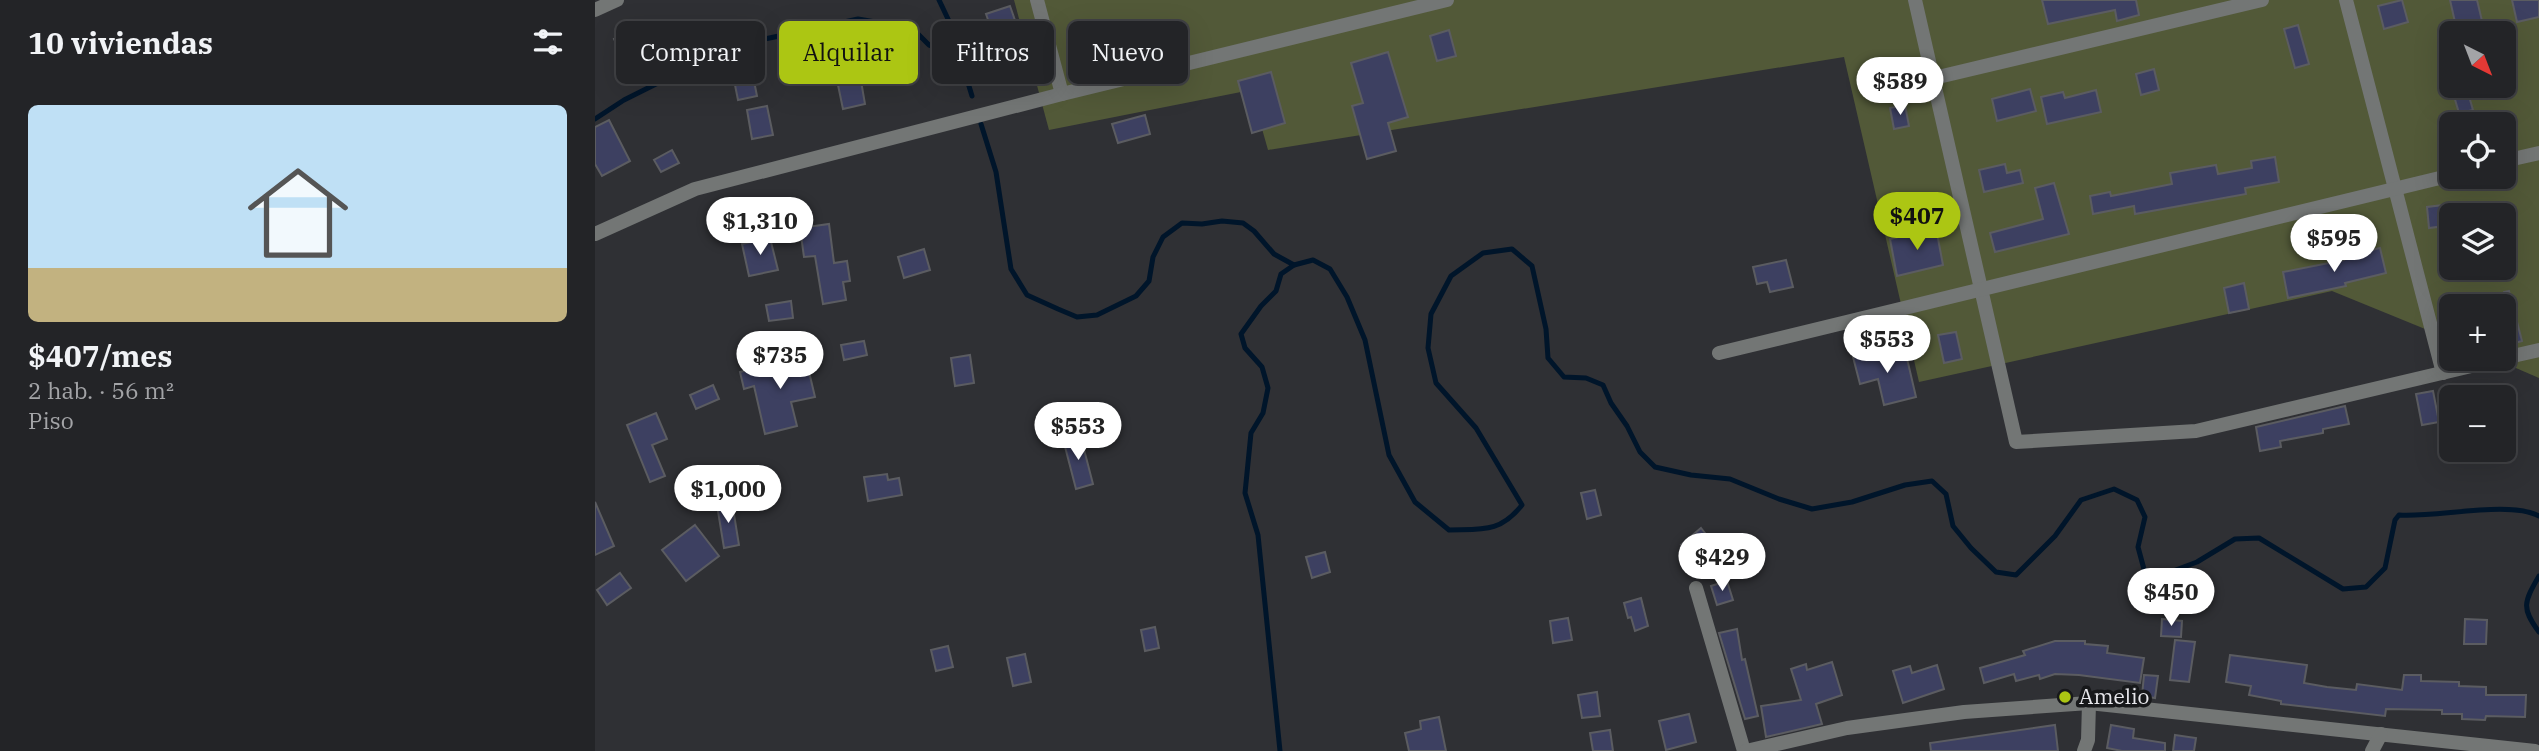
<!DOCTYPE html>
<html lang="es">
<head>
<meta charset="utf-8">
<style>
  body { margin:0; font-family:"IBM Plex Serif",serif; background:#2f3033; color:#f1f3f6; height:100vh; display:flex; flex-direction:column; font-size:26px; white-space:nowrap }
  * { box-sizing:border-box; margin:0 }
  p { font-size:23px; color:#a3a4a7 }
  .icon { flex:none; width:38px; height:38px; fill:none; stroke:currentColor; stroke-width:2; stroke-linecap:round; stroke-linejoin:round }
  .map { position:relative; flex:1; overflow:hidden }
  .panel { display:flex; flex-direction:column; background:#232427; width:595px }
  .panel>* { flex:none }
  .hud { position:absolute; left:21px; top:21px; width:665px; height:63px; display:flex; gap:14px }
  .needle { width:46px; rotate:138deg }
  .controls { position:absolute; left:1844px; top:21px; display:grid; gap:14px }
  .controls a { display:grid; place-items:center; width:77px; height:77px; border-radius:10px; background:#232427; box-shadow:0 7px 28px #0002,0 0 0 2px #404144; font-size:35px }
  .price { position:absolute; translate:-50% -60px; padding:0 16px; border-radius:24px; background:#fff; color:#222; font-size:23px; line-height:46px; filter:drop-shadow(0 2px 4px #0008) }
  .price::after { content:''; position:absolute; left:50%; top:42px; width:21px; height:16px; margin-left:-10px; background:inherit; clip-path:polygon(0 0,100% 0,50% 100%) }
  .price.on { background:#acc613; color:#111 }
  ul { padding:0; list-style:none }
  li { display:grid; align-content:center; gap:14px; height:371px; padding:0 28px }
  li+li { border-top:2px solid #404144 }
  li span { display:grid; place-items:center; height:217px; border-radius:10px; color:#555 }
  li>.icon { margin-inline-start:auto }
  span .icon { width:126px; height:126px; fill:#fffc; stroke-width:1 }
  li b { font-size:30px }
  h2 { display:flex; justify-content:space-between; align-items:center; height:84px; padding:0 28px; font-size:30px }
  .tag { padding:0 24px; border-radius:10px; background:#232427; box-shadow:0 7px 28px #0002,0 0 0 2px #404144; font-size:24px; line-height:63px }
  .tag.on { background:#acc613; color:#111 }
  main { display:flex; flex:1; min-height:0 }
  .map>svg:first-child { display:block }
  .green { fill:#525938; fill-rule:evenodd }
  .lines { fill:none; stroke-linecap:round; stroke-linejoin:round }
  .stream { stroke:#00152a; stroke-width:5 }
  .building { fill:#3d4061; stroke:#5b5c61; stroke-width:2 }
  .street { stroke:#737675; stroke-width:14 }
  .poi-dot { fill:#acc613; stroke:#17181a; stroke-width:2.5 }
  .labels { text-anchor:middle; stroke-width:7; stroke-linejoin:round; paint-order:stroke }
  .poi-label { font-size:21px; fill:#e7e7eb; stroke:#17181a; text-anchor:start }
</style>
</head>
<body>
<main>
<section class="panel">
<h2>10 viviendas<svg class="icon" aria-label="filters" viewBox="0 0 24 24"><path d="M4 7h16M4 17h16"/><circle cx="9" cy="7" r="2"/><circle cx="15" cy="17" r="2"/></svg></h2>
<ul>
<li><span style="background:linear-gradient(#bfe0f5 75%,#c2b280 0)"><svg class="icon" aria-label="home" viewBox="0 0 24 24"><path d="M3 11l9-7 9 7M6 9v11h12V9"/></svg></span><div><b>$407/mes</b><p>2 hab. · 56 m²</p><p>Piso</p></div></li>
</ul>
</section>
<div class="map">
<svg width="1944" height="751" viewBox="0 0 1944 751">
  <rect width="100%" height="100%" fill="#2f3034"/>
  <path class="green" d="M419 0H1944V378L1900 359H1909V306H1857V340L1737 291 1324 382 1249 57 673 150 656 90 454 130ZM1857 33H1909V86H1857ZM1857 124H1909V177H1857ZM1857 215H1909V268H1857Z"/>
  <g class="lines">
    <g class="stream">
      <polyline points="344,0 371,57 370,73 377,96"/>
      <polyline points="119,37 165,40 263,19 292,24 322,33 334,45 371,57"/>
      <polyline points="0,119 29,100 63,83"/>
      <polyline points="386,124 401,172 416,269 432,295 463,309 482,317 502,315 541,296 554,281 558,257 568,237 587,223 607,224 627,221 648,223 659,231 679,254 699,265"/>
      <path d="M1944 576C1929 602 1926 608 1944 632"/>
      <path d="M685 751 663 535 650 493 656 433 668 413 673 388 667 367 650 348 646 334 666 306 681 291 686 274 699 265 718 260 735 269 752 297 770 340 794 455 820 502 854 530C887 529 905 533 927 505L881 428 841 383 833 348 836 314 856 276 888 253 917 249 937 266 951 329 953 358 969 377 991 378 1008 385 1016 403 1032 426 1045 452 1060 467 1096 475 1135 479 1184 499 1217 509 1257 502 1310 485 1337 481 1351 494 1358 526 1376 548 1401 572 1421 575 1460 536 1486 500 1519 489 1542 500 1550 517 1543 547 1550 573 1570 574 1602 562 1640 539 1664 538 1748 589 1771 587 1790 568 1800 520 1804 515C1841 518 1913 500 1944 516"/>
    </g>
  </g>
  <g class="building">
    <polygon points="1447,0 1541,0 1544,15 1522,21 1520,10 1453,24"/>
    <polygon points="1807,0 1813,22 1789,29 1783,6"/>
    <polygon points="1855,0 1882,0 1888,25 1862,31"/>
    <polygon points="1917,0 1944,0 1944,17 1922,22"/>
    <polygon points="415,6 422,26 398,34 391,14"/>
    <polygon points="38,21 41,27 47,24 60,50 32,65 19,39 28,34 25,28"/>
    <polygon points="1703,25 1714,64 1700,68 1689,29"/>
    <polygon points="854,30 861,56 842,61 835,36"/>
    <polygon points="386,45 390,64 375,67 370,49"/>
    <polygon points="793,52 813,117 793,123 801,151 772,159 757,106 768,103 756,63"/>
    <polygon points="156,66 162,96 143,100 137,70"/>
    <polygon points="1559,69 1564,90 1546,95 1541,74"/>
    <polygon points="676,72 690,123 657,133 643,81"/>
    <polygon points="266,81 270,104 248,109 243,85"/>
    <polygon points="1856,86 1871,86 1878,110 1864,113"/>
    <polygon points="1435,89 1441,111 1402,121 1397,99"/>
    <polygon points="1501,90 1506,112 1452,124 1446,97 1468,92 1470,98"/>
    <polygon points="1310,105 1314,126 1299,129 1295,108"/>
    <polygon points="172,106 178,135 157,139 152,110"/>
    <polygon points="550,115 555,134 523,143 517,124"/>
    <polygon points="14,120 35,161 7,176 0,164 0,127"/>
    <polygon points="77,150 84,163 66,172 59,160"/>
    <polygon points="1680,157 1684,182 1650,188 1651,194 1540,214 1539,206 1498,214 1495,196 1515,192 1516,196 1577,184 1575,173 1621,165 1623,174 1657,168 1656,161"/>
    <polygon points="1410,164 1412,173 1425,170 1428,183 1389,192 1384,170"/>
    <polygon points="1459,183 1474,234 1400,252 1395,233 1448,219 1440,188"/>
    <polygon points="1857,204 1857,225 1834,228 1832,207"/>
    <polygon points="234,224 239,263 252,261 255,281 248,282 251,300 228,304 220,256 209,257 205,228"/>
    <polygon points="1341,228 1348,265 1302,276 1295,239"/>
    <polygon points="175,238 183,270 154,276 147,244"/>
    <polygon points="1785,248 1791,273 1750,283 1751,286 1693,298 1688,272 1749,260 1748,257"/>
    <polygon points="329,249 335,270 309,278 303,257"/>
    <polygon points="1191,260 1198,287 1175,292 1172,282 1162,284 1158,267"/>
    <polygon points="1649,283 1654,309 1634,313 1629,288"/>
    <polygon points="1914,291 1927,341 1909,346 1909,292"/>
    <polygon points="196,301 198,318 174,321 171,305"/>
    <polygon points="1361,332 1367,359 1349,363 1343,335"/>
    <polygon points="269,341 272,355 249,360 246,345"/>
    <polygon points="1310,350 1321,397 1289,405 1283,379 1265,384 1258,357 1277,352 1278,358"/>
    <polygon points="210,355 220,397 196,402 202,426 170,434 159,386 149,389 145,372"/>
    <polygon points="375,355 379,383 360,386 356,358"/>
    <polygon points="118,385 124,399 101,409 95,395"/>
    <polygon points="1838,391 1844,422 1827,425 1821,394"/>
    <polygon points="1750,406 1754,424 1728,429 1728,433 1685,441 1686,447 1665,451 1661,427"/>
    <polygon points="61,413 72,439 57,445 70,476 55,482 32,425"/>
    <polygon points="485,434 498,484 481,489 468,439"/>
    <polygon points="292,474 293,480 304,478 307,495 273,501 269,477"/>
    <polygon points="1000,490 1006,515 992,519 986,493"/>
    <polygon points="0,502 19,546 0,555"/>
    <polygon points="137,502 144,545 129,548 122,505"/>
    <polygon points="100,525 124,556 91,581 67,550"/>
    <polygon points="1106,528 1118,543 1097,559 1086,545"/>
    <polygon points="730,552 735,572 717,578 711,557"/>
    <polygon points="25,573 36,588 12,605 2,590"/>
    <polygon points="1132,581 1138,600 1122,605 1116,586"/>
    <polygon points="1046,598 1053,626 1040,631 1036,617 1033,618 1029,603"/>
    <polygon points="973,618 977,640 958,643 955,621"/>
    <polygon points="1567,619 1587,621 1586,637 1566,636"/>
    <polygon points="1870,619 1892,620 1891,644 1869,644"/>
    <polygon points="560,627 564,648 550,651 546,630"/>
    <polygon points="1142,629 1147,660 1150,659 1163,716 1150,719 1124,633"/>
    <polygon points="1580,640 1600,642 1594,682 1575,680"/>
    <polygon points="1460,641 1490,641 1490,644 1513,646 1512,653 1549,658 1545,683 1484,675 1460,674 1445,679 1444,675 1421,681 1419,674 1389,683 1385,668 1430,655 1428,651"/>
    <polygon points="353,646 358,667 341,671 336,650"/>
    <polygon points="430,654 436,682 418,686 412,658"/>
    <polygon points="1635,655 1712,665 1709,683 1732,687 1761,690 1762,684 1807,690 1809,675 1826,675 1826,681 1864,682 1864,686 1891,687 1891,695 1931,695 1930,717 1891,716 1890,720 1867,719 1867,714 1847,714 1847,710 1791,709 1790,716 1686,704 1686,701 1654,695 1656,686 1631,682"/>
    <polygon points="1237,662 1247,695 1221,704 1227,724 1171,737 1166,706 1206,700 1196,669 1211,664 1212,670"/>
    <polygon points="1342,665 1349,689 1308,703 1298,671 1315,666 1317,673"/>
    <polygon points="1549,675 1563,676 1560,698 1547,696"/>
    <polygon points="1002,692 1005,716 987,718 983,695"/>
    <polygon points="1094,714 1101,742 1071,750 1064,721"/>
    <polygon points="844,717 851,751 814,751 810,733 826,729 825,721"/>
    <polygon points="1460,725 1463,751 1336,751 1335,743"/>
    <polygon points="1516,725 1539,729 1538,738 1570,743 1570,751 1527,751 1512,748"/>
    <polygon points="1015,730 1018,751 998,751 995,733"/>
    <polygon points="1580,735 1601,738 1599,751 1578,751"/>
  </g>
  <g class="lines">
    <g class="street">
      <polyline points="442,0 467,94"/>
      <polyline points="1320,0 1421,442 1601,431 1906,359"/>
      <polyline points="1751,0 1848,373"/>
      <polyline points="0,10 22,0"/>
      <polyline points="1339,78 1667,0"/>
      <polyline points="1909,161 1944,153"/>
      <polyline points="0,234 100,189 467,94 852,0"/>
      <polyline points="1124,353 1857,175"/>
      <polyline points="1909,358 1944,350"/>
      <polyline points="1101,588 1149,751"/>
      <polyline points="1151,751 1252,728 1369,712 1494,703 1940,751"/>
      <polyline points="1489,751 1493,740 1494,703"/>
      <polyline points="1777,751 1786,734"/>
    </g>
  </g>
  <circle class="poi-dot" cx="1470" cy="697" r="7"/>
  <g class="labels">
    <g class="poi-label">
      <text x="1484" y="704">Amelio</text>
    </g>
  </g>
</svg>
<div class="controls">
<a><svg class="needle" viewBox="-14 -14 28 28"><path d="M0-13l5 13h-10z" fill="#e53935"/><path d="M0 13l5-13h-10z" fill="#a3a4a7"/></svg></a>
<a><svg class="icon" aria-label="locate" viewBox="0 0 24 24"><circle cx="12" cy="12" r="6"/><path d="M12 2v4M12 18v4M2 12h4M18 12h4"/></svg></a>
<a><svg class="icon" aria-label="layers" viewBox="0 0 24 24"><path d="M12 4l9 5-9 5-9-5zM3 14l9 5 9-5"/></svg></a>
<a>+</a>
<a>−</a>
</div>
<b class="price" style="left:1305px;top:117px">$589</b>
<b class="price on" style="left:1322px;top:252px">$407</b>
<b class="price" style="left:165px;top:257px">$1,310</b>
<b class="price" style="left:1739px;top:274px">$595</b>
<b class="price" style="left:1292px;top:375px">$553</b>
<b class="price" style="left:185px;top:391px">$735</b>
<b class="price" style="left:483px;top:462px">$553</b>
<b class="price" style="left:133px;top:525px">$1,000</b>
<b class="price" style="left:1127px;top:593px">$429</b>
<b class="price" style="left:1576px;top:628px">$450</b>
<div class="hud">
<a class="tag">Comprar</a>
<a class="tag on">Alquilar</a>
<a class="tag">Filtros</a>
<a class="tag">Nuevo</a>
</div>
</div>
</main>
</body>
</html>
